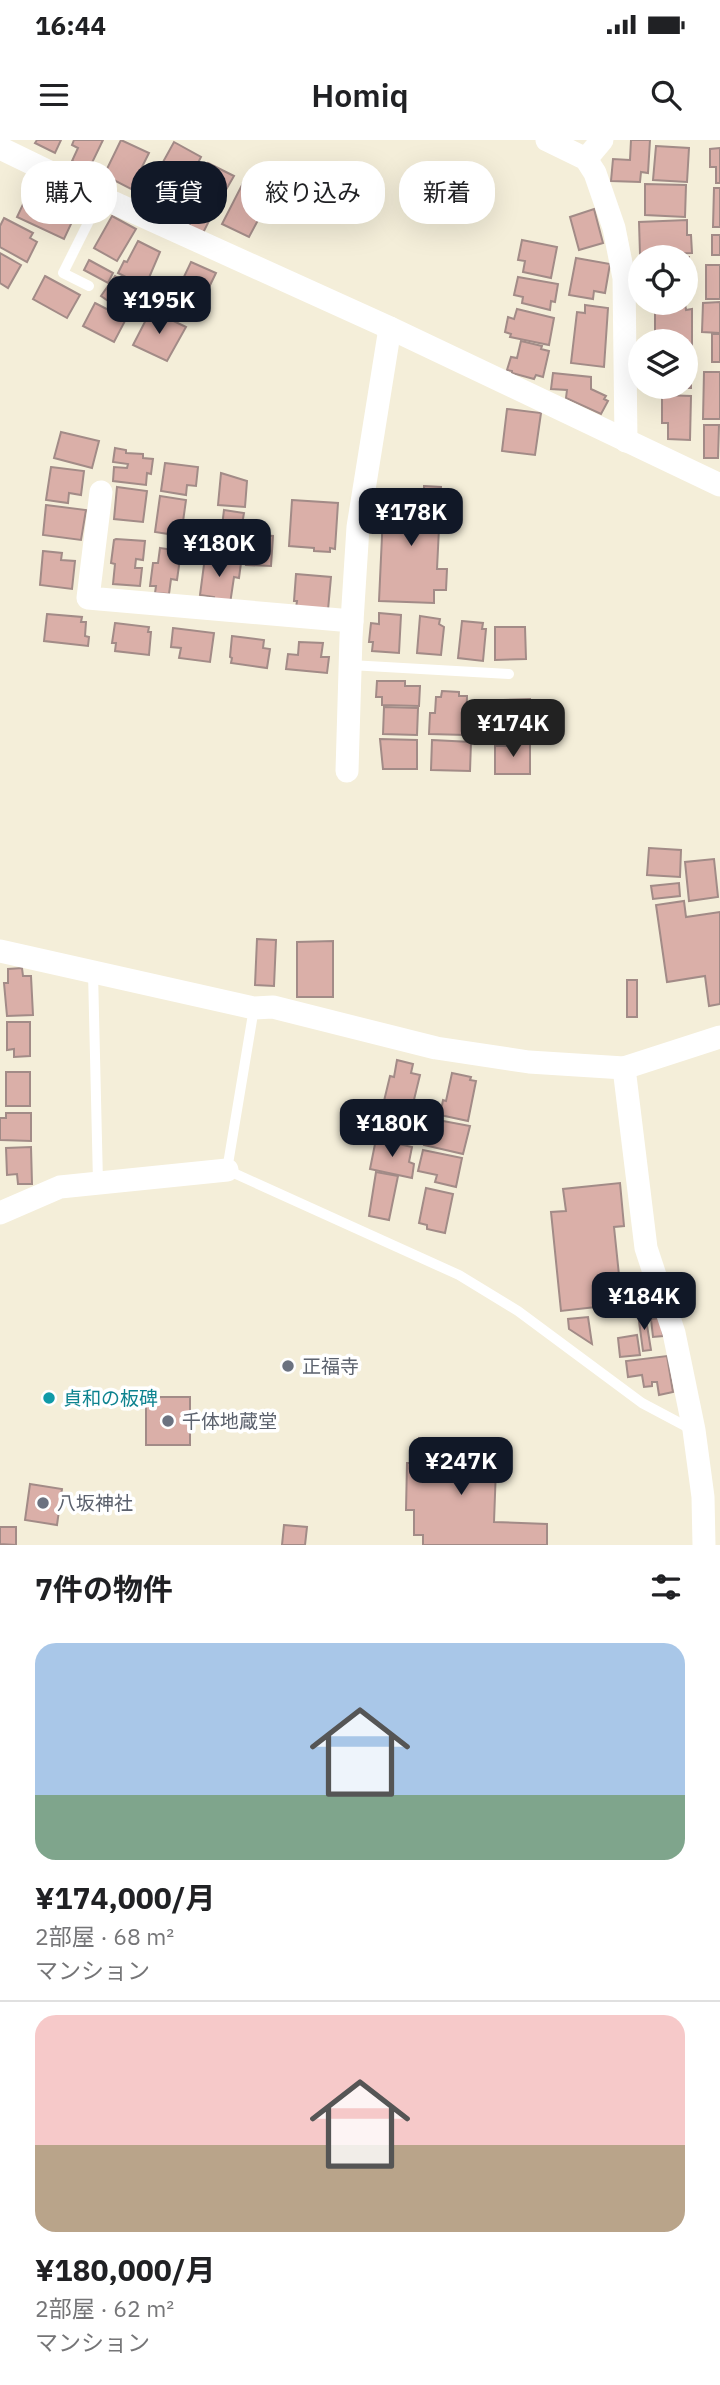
<!DOCTYPE html>
<html lang="ja">
<head>
<meta charset="utf-8">
<style>
  body { margin:0; font-family:"IBM Plex Sans","Noto Sans JP",sans-serif; background:#f6f6f6; color:#202124; height:100vh; display:flex; flex-direction:column; font-size:26px; white-space:nowrap }
  * { box-sizing:border-box; margin:0 }
  p { font-size:23px; color:#757577 }
  .icon { flex:none; width:38px; height:38px; fill:none; stroke:currentColor; stroke-width:2; stroke-linecap:round; stroke-linejoin:round }
  .map { position:relative; height:1405px; overflow:hidden }
  .side { display:flex; flex-direction:column; background:#fff; flex:1 }
  .side>* { flex:none }
  .top-card { position:absolute; left:21px; top:21px; width:679px; height:63px; display:flex; gap:14px }
  .tools { position:absolute; left:628px; top:105px; display:grid; gap:14px }
  .tools a { display:grid; place-items:center; width:70px; height:70px; border-radius:50%; background:#fff; box-shadow:0 7px 28px #0002; font-size:35px }
  .price { position:absolute; translate:-50% -60px; padding:0 16px; border-radius:14px; background:#111827; color:#fff; font-size:23px; line-height:46px; filter:drop-shadow(0 2px 4px #0008) }
  .price::after { content:''; position:absolute; left:50%; top:42px; width:21px; height:16px; margin-left:-10px; background:inherit; clip-path:polygon(0 0,100% 0,50% 100%) }
  .price.on { background:#222; color:#fff }
  ul { padding:0; list-style:none }
  li { display:grid; align-content:center; gap:14px; height:371px; padding:0 35px }
  li+li { border-top:2px solid #e0e0e0 }
  li span { display:grid; place-items:center; height:217px; border-radius:21px; color:#555 }
  li>.icon { margin-inline-start:auto }
  span .icon { width:126px; height:126px; fill:#fffc; stroke-width:1 }
  li b { font-size:30px }
  h2 { display:flex; justify-content:space-between; align-items:center; height:84px; padding:0 35px; font-size:30px }
  .tag { padding:0 24px; border-radius:28px; background:#fff; box-shadow:0 7px 28px #0002; font-size:24px; line-height:63px }
  .tag.on { background:#111827; color:#fff }
  .status { display:flex; justify-content:space-between; align-items:center; height:49px; padding:0 35px; background:#fff; direction:ltr }
  .status svg { height:19px; fill:currentColor }
  header { display:flex; justify-content:space-between; align-items:center; height:91px; padding:0 35px; background:#fff; font-size:32px; font-weight:600 }
  .map>svg:first-child { display:block }
  .building { fill:#daafa8; stroke:#a28b87; stroke-width:2 }
  .lines { fill:none; stroke-linecap:round; stroke-linejoin:round }
  .lane { stroke:#fff; stroke-width:10 }
  .street { stroke:#fff; stroke-width:23 }
  .worship-dot { fill:#6b7280; stroke:#fff; stroke-width:2.5 }
  .culture-dot { fill:#0f9aa8; stroke:#fff; stroke-width:2.5 }
  .labels { text-anchor:middle; stroke-width:7; stroke-linejoin:round; paint-order:stroke }
  .worship-label { font-size:19px; fill:#5b616d; stroke:#fff; text-anchor:start }
  .culture-label { font-size:19px; fill:#0d838f; stroke:#fff; text-anchor:start }
</style>
</head>
<body>
<div class="status"><b>16:44</b><svg viewBox="0 0 49 12"><path d="M0 12V9h3v3zM5 12V6h3v6zM10 12V3h3v9zM15 12V0h3v12zM26 1h20v11H26zM47 4h2v5h-2z"/></svg></div>
<header><svg class="icon" aria-label="menu" viewBox="0 0 24 24"><path d="M4 6h16M4 12h16M4 18h16"/></svg>Homiq<svg class="icon" aria-label="search" viewBox="0 0 24 24"><circle cx="10" cy="10" r="6"/><path d="M15 15l6 6"/></svg></header>
<div class="map">
<svg width="720" height="1405" viewBox="0 0 720 1405">
  <rect width="100%" height="100%" fill="#f4eed9"/>
  <g class="building">
    <polygon points="37,0 61,0 55,13 35,3"/>
    <polygon points="74,0 103,0 89,29 72,21 78,8 72,5"/>
    <polygon points="121,0 149,13 131,49 104,35"/>
    <polygon points="631,0 650,0 648,33 641,32 640,42 611,41 613,19 630,20"/>
    <polygon points="174,2 201,17 191,37 163,22"/>
    <polygon points="656,6 689,8 687,42 653,40"/>
    <polygon points="720,8 720,43 716,43 716,27 710,27 710,9"/>
    <polygon points="208,23 234,36 223,55 194,40 199,30 203,33"/>
    <polygon points="159,26 179,35 166,62 146,52"/>
    <polygon points="34,41 64,56 62,61 78,69 64,99 17,77"/>
    <polygon points="243,43 271,56 249,97 222,84"/>
    <polygon points="645,44 686,45 685,77 645,75"/>
    <polygon points="714,48 720,48 720,87 713,87"/>
    <polygon points="201,50 220,59 203,93 189,86 195,72 190,70"/>
    <polygon points="594,69 603,103 579,110 570,77"/>
    <polygon points="112,76 136,89 117,121 94,108"/>
    <polygon points="4,78 33,93 30,98 37,102 27,122 0,107 0,86"/>
    <polygon points="687,80 687,95 691,95 692,113 640,114 639,82"/>
    <rect x="712" y="95" width="8" height="20"/>
    <polygon points="522,100 557,107 551,138 523,132 525,121 518,120"/>
    <polygon points="138,101 160,112 145,147 118,133 124,121 127,122"/>
    <polygon points="0,113 21,125 8,148 0,143"/>
    <polygon points="649,116 689,117 689,147 686,147 686,117"/>
    <polygon points="576,118 610,124 605,153 594,151 593,159 569,155"/>
    <polygon points="89,120 113,133 108,143 84,130"/>
    <polygon points="191,122 216,133 195,176 171,164"/>
    <rect x="706" y="125" width="14" height="34"/>
    <polygon points="45,136 80,155 67,178 33,159"/>
    <polygon points="115,136 141,153 127,174 101,156"/>
    <polygon points="518,137 558,144 555,162 551,161 550,170 522,163 523,157 514,155"/>
    <polygon points="720,162 720,193 702,192 703,163"/>
    <polygon points="95,163 126,179 114,202 83,186"/>
    <polygon points="655,163 685,163 686,170 692,169 692,208 686,208 686,201 655,201"/>
    <polygon points="585,165 608,168 604,227 571,223 577,172 585,173"/>
    <polygon points="517,169 554,178 549,205 510,197 511,194 505,192 508,177 514,179"/>
    <polygon points="151,170 186,187 167,221 133,205"/>
    <rect x="712" y="194" width="8" height="28"/>
    <polygon points="521,201 542,206 541,209 549,211 543,237 536,235 534,239 512,233 512,231 507,230 511,217 517,218"/>
    <polygon points="686,213 691,213 691,248 660,248 686,247"/>
    <polygon points="704,232 720,232 720,279 703,279"/>
    <polygon points="553,233 591,237 591,249 606,256 604,259 608,261 601,274 566,258 567,250 551,249"/>
    <polygon points="662,255 691,256 690,300 668,299 668,283 662,283"/>
    <polygon points="507,269 541,273 535,315 502,311"/>
    <polygon points="704,285 719,285 718,318 704,318"/>
    <polygon points="61,292 99,301 92,328 54,318"/>
    <polygon points="115,308 126,310 126,313 143,314 143,318 153,319 151,334 147,333 146,345 113,341 114,327 127,328 128,324 113,322"/>
    <polygon points="165,323 198,327 196,346 187,345 186,355 161,351"/>
    <polygon points="51,327 84,331 81,355 69,353 68,363 46,360"/>
    <polygon points="221,333 247,341 245,367 218,365"/>
    <polygon points="424,346 441,347 437,429 447,429 446,450 434,450 434,463 379,461 384,353 424,355"/>
    <polygon points="117,347 147,351 143,382 114,379"/>
    <polygon points="160,356 186,360 181,396 155,392"/>
    <polygon points="292,360 338,363 335,409 330,408 330,412 314,411 314,408 289,406"/>
    <polygon points="46,365 86,370 81,400 43,395"/>
    <polygon points="224,370 244,373 240,396 244,396 242,416 225,413 227,405 220,403"/>
    <polygon points="248,394 273,396 271,426 246,425"/>
    <polygon points="116,399 145,401 143,420 136,419 135,428 142,428 140,446 113,444 115,424 111,423 114,400"/>
    <polygon points="160,408 181,411 177,440 171,439 169,454 155,453 156,446 150,446 153,423 158,423"/>
    <polygon points="43,411 62,413 61,420 75,421 72,449 40,445"/>
    <polygon points="205,417 241,423 239,438 234,437 230,464 213,462 214,457 200,455"/>
    <polygon points="296,434 331,437 328,470 296,468 297,461 294,461"/>
    <polygon points="379,473 401,475 399,513 372,511 373,502 369,502 371,483 379,484"/>
    <polygon points="47,474 82,477 81,482 86,482 85,496 89,497 88,506 44,501"/>
    <polygon points="420,476 440,479 439,484 444,487 441,515 417,513"/>
    <polygon points="462,481 483,483 482,489 486,489 483,521 458,518"/>
    <polygon points="115,483 149,487 148,492 151,492 149,515 115,511 116,503 112,503"/>
    <polygon points="495,487 525,487 526,519 495,520"/>
    <polygon points="173,488 214,493 210,522 179,518 181,508 171,507"/>
    <polygon points="232,496 264,500 263,508 270,509 267,528 231,523 232,518 230,517"/>
    <polygon points="299,502 323,503 321,517 329,517 327,533 286,529 288,514 298,515"/>
    <polygon points="377,541 405,541 405,546 420,546 419,566 382,565 382,557 376,557"/>
    <polygon points="442,551 459,552 459,556 467,556 466,595 429,594 430,573 435,573 436,557 441,557"/>
    <polygon points="530,559 531,595 499,596 499,570 504,570 504,560"/>
    <polygon points="384,567 418,568 417,595 383,594"/>
    <polygon points="380,599 417,600 417,629 383,629"/>
    <polygon points="432,600 471,602 470,631 431,630"/>
    <polygon points="511,601 530,601 530,634 495,634 495,606 511,606"/>
    <polygon points="649,708 681,710 680,737 647,735"/>
    <polygon points="714,719 718,757 689,761 685,722"/>
    <polygon points="679,743 680,756 653,759 651,746"/>
    <polygon points="684,761 686,777 720,772 720,864 709,866 705,836 667,842 656,765"/>
    <polygon points="257,799 276,800 274,846 255,845"/>
    <polygon points="333,801 333,857 297,857 297,802"/>
    <polygon points="22,828 23,836 31,836 33,875 7,876 4,843 8,843 8,829"/>
    <rect x="627" y="840" width="10" height="37"/>
    <polygon points="7,882 30,882 30,916 14,917 14,909 7,910"/>
    <polygon points="397,920 413,924 411,933 420,935 412,968 384,961 390,936 394,937"/>
    <rect x="6" y="932" width="24" height="34"/>
    <polygon points="452,933 471,937 470,940 476,941 468,981 440,975 443,960 446,961"/>
    <polygon points="384,967 421,976 415,1003 378,994"/>
    <polygon points="6,973 31,973 31,1001 0,1000 0,978 6,978"/>
    <polygon points="427,978 470,986 463,1014 424,1005"/>
    <polygon points="376,999 412,1007 409,1022 414,1024 412,1038 370,1029"/>
    <polygon points="31,1007 32,1044 18,1044 17,1034 7,1035 6,1008"/>
    <polygon points="423,1010 462,1018 456,1047 435,1042 437,1035 418,1031"/>
    <polygon points="376,1032 398,1036 389,1080 369,1076"/>
    <polygon points="620,1043 624,1086 614,1087 622,1164 561,1171 551,1072 566,1071 563,1049"/>
    <polygon points="426,1048 453,1054 445,1093 427,1089 427,1085 419,1083"/>
    <polygon points="645,1173 651,1210 643,1211 638,1174"/>
    <polygon points="588,1177 592,1204 569,1189 568,1179"/>
    <polygon points="661,1178 663,1196 653,1197 651,1179"/>
    <polygon points="637,1195 640,1215 620,1217 618,1198"/>
    <polygon points="667,1216 673,1252 659,1255 657,1242 652,1242 652,1246 644,1247 642,1235 628,1237 626,1221"/>
    <rect x="146" y="1257" width="44" height="48"/>
    <polygon points="419,1298 497,1301 494,1382 547,1384 547,1405 423,1405 423,1395 414,1395 414,1370 406,1370 407,1323 418,1323"/>
    <polygon points="30,1344 62,1349 57,1385 25,1380"/>
    <polygon points="284,1385 307,1387 305,1405 282,1405"/>
    <polygon points="0,1387 16,1387 16,1405 0,1404"/>
  </g>
  <g class="lines">
    <g class="lane">
      <polyline points="89,146 63,133 101,57"/>
      <polyline points="350,525 509,534"/>
      <polyline points="93,832 98,1042"/>
      <polyline points="254,868 227,1030 459,1135 518,1171 642,1263 691,1289"/>
    </g>
    <g class="street">
      <polyline points="547,0 586,19 595,33 614,88 624,138 626,301"/>
      <polyline points="0,8 101,57 390,188 720,345"/>
      <polyline points="586,19 602,0"/>
      <polyline points="101,352 88,458 352,481"/>
      <polyline points="347,631 351,497 358,387 390,188"/>
      <polyline points="0,811 254,868 273,867 436,908 529,922 624,928 720,897"/>
      <polyline points="624,928 646,1108 674,1193 694,1290 703,1357 704,1405"/>
      <polyline points="0,1073 60,1047 227,1030"/>
    </g>
  </g>
  <g class="worship-dot">
    <circle cx="288" cy="1226" r="7"/>
    <circle cx="168" cy="1281" r="7"/>
    <circle cx="43" cy="1363" r="7"/>
  </g>
  <circle class="culture-dot" cx="49" cy="1258" r="7"/>
  <g class="labels">
    <g class="worship-label">
      <text x="302" y="1233">正福寺</text>
      <text x="182" y="1288">千体地蔵堂</text>
      <text x="57" y="1370">八坂神社</text>
    </g>
    <g class="culture-label">
      <text x="63" y="1265">貞和の板碑</text>
    </g>
  </g>
</svg>
<div class="tools">
<a><svg class="icon" aria-label="locate" viewBox="0 0 24 24"><circle cx="12" cy="12" r="6"/><path d="M12 2v4M12 18v4M2 12h4M18 12h4"/></svg></a>
<a><svg class="icon" aria-label="layers" viewBox="0 0 24 24"><path d="M12 4l9 5-9 5-9-5zM3 14l9 5 9-5"/></svg></a>
</div>
<b class="price" style="left:159px;top:196px">¥195K</b>
<b class="price" style="left:411px;top:408px">¥178K</b>
<b class="price" style="left:219px;top:439px">¥180K</b>
<b class="price on" style="left:513px;top:619px">¥174K</b>
<b class="price" style="left:392px;top:1019px">¥180K</b>
<b class="price" style="left:644px;top:1192px">¥184K</b>
<b class="price" style="left:461px;top:1357px">¥247K</b>
<div class="top-card">
<a class="tag">購入</a>
<a class="tag on">賃貸</a>
<a class="tag">絞り込み</a>
<a class="tag">新着</a>
</div>
</div>
<section class="side">
<h2>7件の物件<svg class="icon" aria-label="filters" viewBox="0 0 24 24"><path d="M4 7h16M4 17h16"/><circle cx="9" cy="7" r="2"/><circle cx="15" cy="17" r="2"/></svg></h2>
<ul>
<li><span style="background:linear-gradient(#a9c7e8 70%,#7fa58c 0)"><svg class="icon" aria-label="home" viewBox="0 0 24 24"><path d="M3 11l9-7 9 7M6 9v11h12V9"/></svg></span><div><b>¥174,000/月</b><p>2部屋 · 68 m²</p><p>マンション</p></div></li>
<li><span style="background:linear-gradient(#f6c9c9 60%,#b9a48a 0)"><svg class="icon" aria-label="home" viewBox="0 0 24 24"><path d="M3 11l9-7 9 7M6 9v11h12V9"/></svg></span><div><b>¥180,000/月</b><p>2部屋 · 62 m²</p><p>マンション</p></div></li>
</ul>
</section>
</body>
</html>
